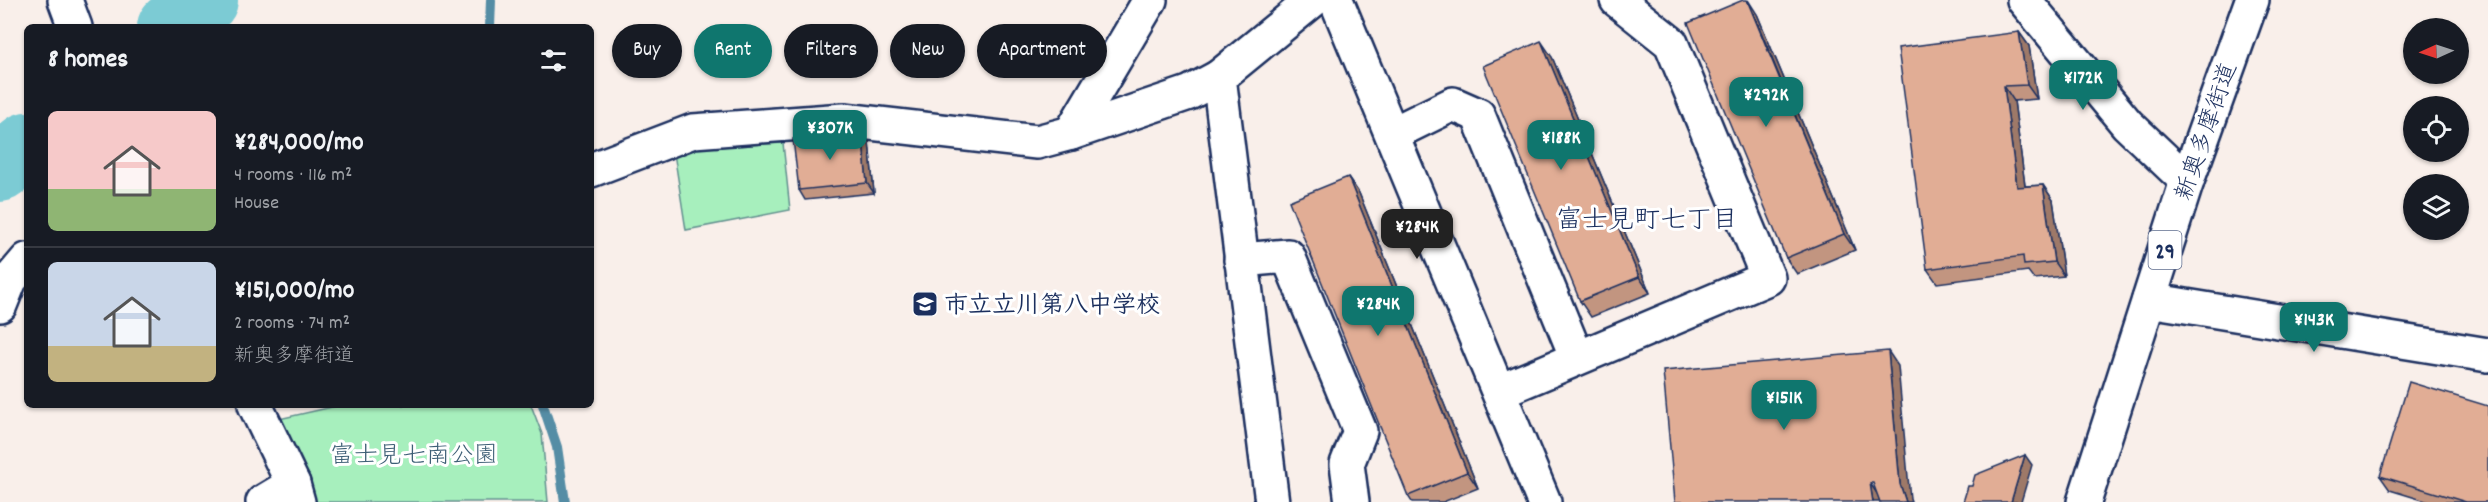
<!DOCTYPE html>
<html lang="en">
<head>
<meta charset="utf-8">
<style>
  body { margin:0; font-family:Dekko,"Klee One",sans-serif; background:#242831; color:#f1f3f6; height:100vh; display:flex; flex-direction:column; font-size:22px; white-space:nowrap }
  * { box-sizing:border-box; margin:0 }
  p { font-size:20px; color:#9ea1a6 }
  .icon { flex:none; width:33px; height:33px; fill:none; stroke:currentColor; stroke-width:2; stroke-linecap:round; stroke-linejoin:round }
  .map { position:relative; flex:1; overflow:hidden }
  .drawer { position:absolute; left:24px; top:24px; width:570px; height:384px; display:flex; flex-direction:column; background:#171b24; border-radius:9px; box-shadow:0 2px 4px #0004 }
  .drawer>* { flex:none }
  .top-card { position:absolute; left:612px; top:24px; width:570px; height:54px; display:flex; gap:12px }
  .needle { width:39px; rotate:267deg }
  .tools { position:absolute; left:2403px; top:18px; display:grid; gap:12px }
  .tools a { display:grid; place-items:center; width:66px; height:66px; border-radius:50%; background:#171b24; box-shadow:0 2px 4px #0004; font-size:30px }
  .price { position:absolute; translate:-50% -51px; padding:0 14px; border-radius:12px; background:#0f766e; color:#fff; font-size:20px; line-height:39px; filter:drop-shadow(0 2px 3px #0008) }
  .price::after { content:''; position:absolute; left:50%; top:36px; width:18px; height:14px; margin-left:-9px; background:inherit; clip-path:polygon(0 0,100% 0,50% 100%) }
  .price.active { background:#222; color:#fff }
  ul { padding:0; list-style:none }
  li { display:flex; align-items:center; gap:18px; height:150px; padding:0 24px }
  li+li { border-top:2px solid #363941 }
  li span { display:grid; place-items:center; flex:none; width:168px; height:120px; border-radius:9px; color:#555 }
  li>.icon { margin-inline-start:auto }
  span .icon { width:72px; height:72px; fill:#fffc; stroke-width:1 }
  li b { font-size:26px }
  h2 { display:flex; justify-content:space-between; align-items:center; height:72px; padding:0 24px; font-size:26px }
  .pill { padding:0 21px; border-radius:27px; background:#171b24; box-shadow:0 2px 4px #0004; font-size:21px; line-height:54px }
  .pill.active { background:#0f766e; color:#fff }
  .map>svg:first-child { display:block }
  .green { fill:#a7efbd; stroke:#618f8e; stroke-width:1.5 }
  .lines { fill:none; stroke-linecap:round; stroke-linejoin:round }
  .stream { stroke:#558da5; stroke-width:10 }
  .river { stroke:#7bcbd4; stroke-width:68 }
  .minor-casing { stroke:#1b2f5e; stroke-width:38 }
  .major-casing { stroke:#1b2f5e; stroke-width:38 }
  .minor { stroke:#fff; stroke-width:33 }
  .major { stroke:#fff; stroke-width:33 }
  .wall { fill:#c29580; stroke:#1b2f5e; stroke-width:1.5 }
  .shaded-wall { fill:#9e7968; stroke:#1b2f5e; stroke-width:1.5 }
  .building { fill:#e1ad95; stroke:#1b2f5e; stroke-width:1.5 }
  .labels { text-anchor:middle; stroke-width:6; stroke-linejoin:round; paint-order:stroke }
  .shield { fill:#fff; stroke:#5f6d8e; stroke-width:1.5 }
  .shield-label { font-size:22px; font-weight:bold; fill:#1b2f5e }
  .street-label { font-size:24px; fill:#1b2f5e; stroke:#fff }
  .poi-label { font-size:24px; font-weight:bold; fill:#1b2f5e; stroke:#fff; text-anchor:start }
  .park-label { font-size:24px; fill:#3e5f76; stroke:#fff }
  .neighbourhood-label { font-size:26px; fill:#1b2f5e; stroke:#fff }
</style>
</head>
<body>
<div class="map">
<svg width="2488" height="502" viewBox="0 0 2488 502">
  <rect width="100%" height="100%" fill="#f9efea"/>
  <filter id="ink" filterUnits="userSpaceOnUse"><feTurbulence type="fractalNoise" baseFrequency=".0167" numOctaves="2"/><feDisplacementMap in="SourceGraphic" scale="12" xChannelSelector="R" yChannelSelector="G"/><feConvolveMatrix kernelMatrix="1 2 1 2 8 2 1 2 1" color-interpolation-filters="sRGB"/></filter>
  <g filter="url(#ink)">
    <g class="green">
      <polygon points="783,143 790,210 686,230 674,153 694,148"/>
      <polygon points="341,405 531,405 542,434 548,502 313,502 279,419"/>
    </g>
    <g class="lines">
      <g class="stream">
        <polyline points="490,27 491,0"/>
        <polyline points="543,405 557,447 565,502"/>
      </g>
      <g class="river">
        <polyline points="171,27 204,0"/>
        <polyline points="0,168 27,146"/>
      </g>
      <g class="minor-casing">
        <g id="minor">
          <polyline points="65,0 75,27"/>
          <polyline points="1336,0 1544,502"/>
          <polyline points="2024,0 2127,124 2187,181"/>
          <polyline points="1219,77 1313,0"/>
          <polyline points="1071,133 1150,0"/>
          <polyline points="1392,134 1453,104 1478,115 1577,358"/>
          <polyline points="591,170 693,131 844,120 1037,142 1071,133 1189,93 1219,77 1272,502"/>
          <polyline points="1241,260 1288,256 1360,431 1347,464 1352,502"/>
          <polyline points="2149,300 2488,355"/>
          <polyline points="0,305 10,280 27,260"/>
          <polyline points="1500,391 1768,278 1671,43 1617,0"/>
          <polyline points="255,405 293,484 298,502"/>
          <polyline points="263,502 293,484"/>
        </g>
      </g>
      <g class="major-casing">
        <polyline id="major" points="2084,502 2187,181 2252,0"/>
      </g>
      <use href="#minor" class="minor"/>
      <use href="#major" class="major"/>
    </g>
    <g class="wall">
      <polygon points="1757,14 1855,250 1797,274 1786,258"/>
      <polygon points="2019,32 2029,46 2037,99 2014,101 2025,186 2043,185 2053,200 2064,276 2034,279 2028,271 1937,283 1927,269"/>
      <polygon points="1552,57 1650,293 1591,317 1580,301"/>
      <polygon points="869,142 874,193 805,200 799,190"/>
      <polygon points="1348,177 1359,193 1478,488 1443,502 1412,502 1408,496"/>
      <polygon points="2380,476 2488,502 2429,502 2390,490"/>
    </g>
    <g class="shaded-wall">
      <polygon points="1748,0 1757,14 1855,250 1844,234"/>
      <polygon points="2019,32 2029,46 2037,99 2027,85"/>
      <polygon points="1541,41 1552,57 1650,293 1639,277"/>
      <polygon points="2004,86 2014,101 2027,201 2017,187"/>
      <polygon points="862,132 869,142 874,193 867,183"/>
      <polygon points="1348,177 1359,193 1478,488 1467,472"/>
      <polygon points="2043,185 2053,200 2064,276 2054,262"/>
      <polygon points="1888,351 1898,366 1910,499 1911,502 1906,502 1900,484"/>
      <polygon points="2025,455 2032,465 2021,502 2011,502"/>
      <polygon points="1870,483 1880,498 1881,502 1873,502"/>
    </g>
    <g class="building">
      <polygon points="1743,0 1747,0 1844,234 1786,258 1688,23"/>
      <polygon points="2019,32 2027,85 2004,86 2017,187 2043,185 2054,262 2024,265 2023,256 1927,269 1898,48"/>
      <polygon points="1541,41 1639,277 1580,301 1483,66"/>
      <polygon points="862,132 867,183 799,190 793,139"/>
      <polygon points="1348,177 1467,472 1408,496 1289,201"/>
      <polygon points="1888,351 1900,484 1906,502 1880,502 1873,483 1870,483 1873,502 1675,502 1663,371"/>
      <polygon points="2409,382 2488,406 2488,502 2466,502 2380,476"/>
      <polygon points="2025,455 2011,502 1963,502 1968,486 1972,486 1975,475"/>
    </g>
  </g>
  <defs>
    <g id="school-square" transform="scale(1.35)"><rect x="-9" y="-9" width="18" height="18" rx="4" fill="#1b2f5e" stroke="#fff"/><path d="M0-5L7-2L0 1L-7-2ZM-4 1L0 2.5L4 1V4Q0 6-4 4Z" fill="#fff"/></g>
  </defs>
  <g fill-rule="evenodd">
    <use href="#school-square" x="925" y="304"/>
  </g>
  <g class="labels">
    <rect class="shield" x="2148.5" y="231" width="33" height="38" rx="4.5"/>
    <g class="shield-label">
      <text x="2165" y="258">29</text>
    </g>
    <g class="street-label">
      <text transform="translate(2205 131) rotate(-71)" y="8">新奥多摩街道</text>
    </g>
    <g class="poi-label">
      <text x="944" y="312">市立立川第八中学校</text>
    </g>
    <g class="park-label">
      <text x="414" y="462">富士見七南公園</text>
    </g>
    <g class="neighbourhood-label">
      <text x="1647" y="227">富士見町七丁目</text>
    </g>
  </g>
</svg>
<div class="tools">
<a><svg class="needle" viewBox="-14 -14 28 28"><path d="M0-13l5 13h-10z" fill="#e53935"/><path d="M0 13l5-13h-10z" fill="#9ea1a6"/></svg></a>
<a><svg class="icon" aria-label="locate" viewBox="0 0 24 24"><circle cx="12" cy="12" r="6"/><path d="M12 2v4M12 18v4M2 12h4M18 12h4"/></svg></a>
<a><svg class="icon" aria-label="layers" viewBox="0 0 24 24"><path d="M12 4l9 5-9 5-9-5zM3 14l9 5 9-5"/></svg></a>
</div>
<b class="price" style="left:2083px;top:111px">¥172K</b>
<b class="price" style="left:1766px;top:128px">¥292K</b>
<b class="price" style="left:830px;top:161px">¥307K</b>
<b class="price" style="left:1561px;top:171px">¥188K</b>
<b class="price active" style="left:1417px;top:260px">¥284K</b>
<b class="price" style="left:1378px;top:337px">¥284K</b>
<b class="price" style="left:2314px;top:353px">¥143K</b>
<b class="price" style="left:1784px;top:431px">¥151K</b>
<div class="top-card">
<a class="pill">Buy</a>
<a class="pill active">Rent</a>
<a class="pill">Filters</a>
<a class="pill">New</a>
<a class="pill">Apartment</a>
</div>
<section class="drawer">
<h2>8 homes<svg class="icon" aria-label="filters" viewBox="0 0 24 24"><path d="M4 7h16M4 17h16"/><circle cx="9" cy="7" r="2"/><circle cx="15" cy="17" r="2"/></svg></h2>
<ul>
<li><span style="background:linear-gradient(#f6c9c9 65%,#8fb573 0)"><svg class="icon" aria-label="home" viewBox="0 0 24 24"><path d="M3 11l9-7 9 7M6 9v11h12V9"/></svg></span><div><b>¥284,000/mo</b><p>4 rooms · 116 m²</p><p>House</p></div></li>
<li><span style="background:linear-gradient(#c9d6e8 70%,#c2b280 0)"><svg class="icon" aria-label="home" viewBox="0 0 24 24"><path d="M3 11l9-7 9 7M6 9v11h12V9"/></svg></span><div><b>¥151,000/mo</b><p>2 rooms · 74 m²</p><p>新奥多摩街道</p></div></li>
</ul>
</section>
</div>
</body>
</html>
